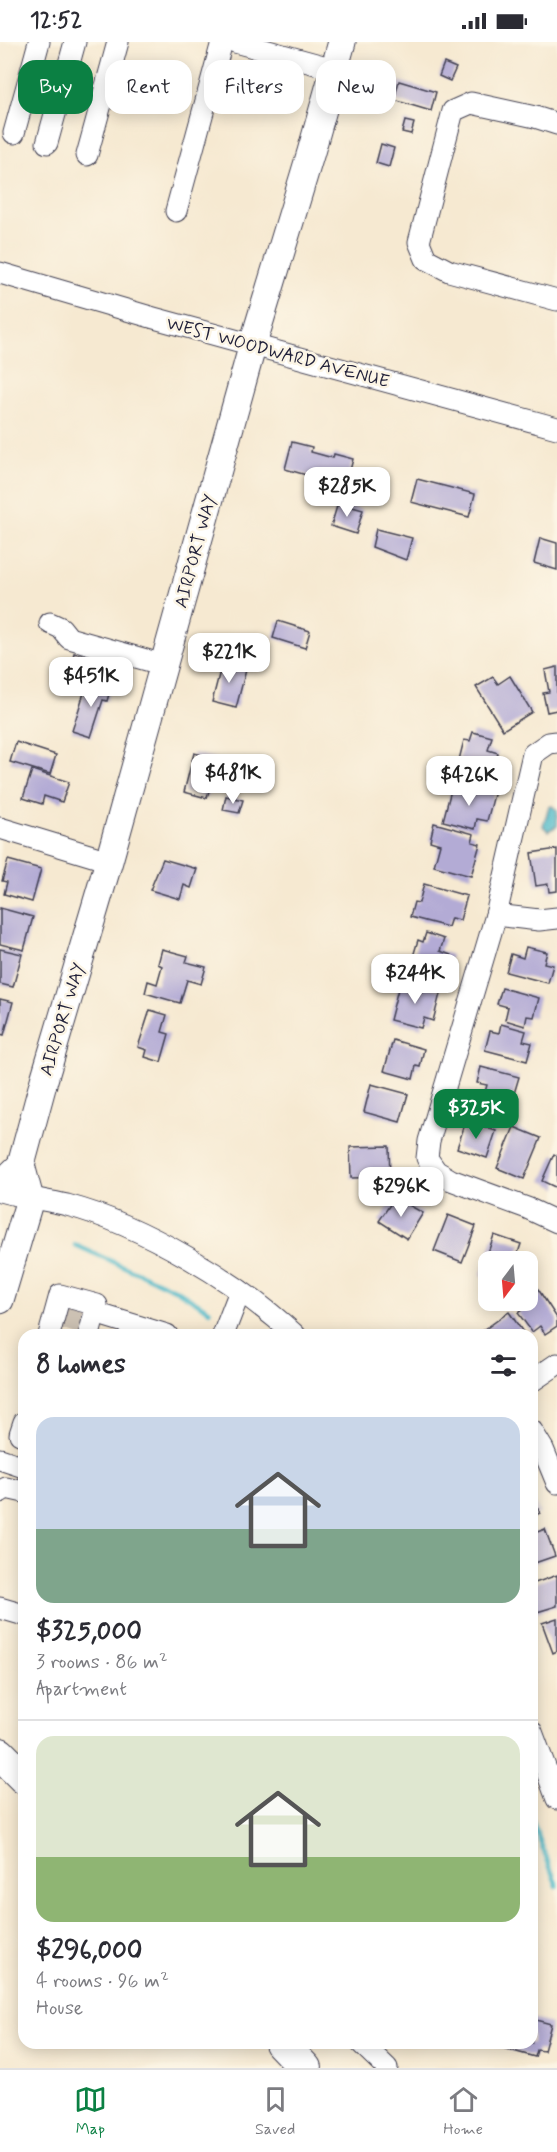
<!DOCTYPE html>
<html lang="en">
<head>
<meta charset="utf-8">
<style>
  body { margin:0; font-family:Mynerve,sans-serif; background:#f7f7f7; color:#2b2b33; height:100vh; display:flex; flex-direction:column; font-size:22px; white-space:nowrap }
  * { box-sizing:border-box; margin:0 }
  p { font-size:20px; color:#7c7c81 }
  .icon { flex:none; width:33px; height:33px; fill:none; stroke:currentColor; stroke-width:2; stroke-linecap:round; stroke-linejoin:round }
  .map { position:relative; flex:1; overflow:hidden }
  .drawer { position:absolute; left:18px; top:1287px; width:520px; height:720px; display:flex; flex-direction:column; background:#fff; border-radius:18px; box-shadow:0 3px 15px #0003 }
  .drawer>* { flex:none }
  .top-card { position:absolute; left:18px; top:18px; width:522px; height:54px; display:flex; gap:12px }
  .needle { width:39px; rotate:196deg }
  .tools { position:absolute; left:478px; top:1209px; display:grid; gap:12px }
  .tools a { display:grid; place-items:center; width:60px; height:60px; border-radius:12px; background:#fff; box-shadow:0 3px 15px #0003; font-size:30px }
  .price { position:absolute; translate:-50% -51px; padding:0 14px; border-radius:12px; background:#fff; color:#222; font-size:20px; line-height:39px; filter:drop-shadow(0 2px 3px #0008) }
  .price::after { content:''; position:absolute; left:50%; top:36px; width:18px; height:14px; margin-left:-9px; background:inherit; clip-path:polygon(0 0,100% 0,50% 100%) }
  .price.current { background:#0b8043; color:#fff }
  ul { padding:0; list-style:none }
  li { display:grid; align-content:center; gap:12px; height:318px; padding:0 18px }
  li+li { border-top:2px solid #e1e1e2 }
  li span { display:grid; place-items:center; height:186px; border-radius:18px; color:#555 }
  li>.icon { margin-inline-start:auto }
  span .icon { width:108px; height:108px; fill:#fffc; stroke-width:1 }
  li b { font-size:26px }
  h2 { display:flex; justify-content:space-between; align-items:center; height:72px; padding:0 18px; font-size:26px }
  .chip { padding:0 21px; border-radius:18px; background:#fff; box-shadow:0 3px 15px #0003; font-size:21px; line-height:54px }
  .chip.current { background:#0b8043; color:#fff }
  .status { display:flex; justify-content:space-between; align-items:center; height:42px; padding:0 30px; background:#fff; direction:ltr }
  .status svg { height:16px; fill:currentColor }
  .tabs { display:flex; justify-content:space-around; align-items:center; height:84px; border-top:2px solid #e1e1e2; background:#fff; font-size:16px; color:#7c7c81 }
  .tabs a { display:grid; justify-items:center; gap:3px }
  .tabs .current { color:#0b8043 }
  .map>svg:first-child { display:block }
  .water { fill:#4db9c9; stroke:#386e82; stroke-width:1.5 }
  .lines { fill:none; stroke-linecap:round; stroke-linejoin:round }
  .stream { stroke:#4db9c9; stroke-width:4.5 }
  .building { fill:#b3abd5 }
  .minor-tunnel { stroke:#ccc1b3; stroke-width:21; stroke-dasharray:21 10; stroke-linecap:butt }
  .minor-casing { stroke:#424052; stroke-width:23 }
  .major-casing { stroke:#424052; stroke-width:29 }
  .highway-casing { stroke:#424052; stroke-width:34 }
  .minor { stroke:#fff; stroke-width:21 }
  .major { stroke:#fff; stroke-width:27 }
  .highway { stroke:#fff; stroke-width:32 }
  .labels { text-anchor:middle; stroke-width:5; stroke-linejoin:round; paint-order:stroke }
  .street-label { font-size:18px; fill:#22223b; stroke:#fcf5e5 }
</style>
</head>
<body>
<div class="status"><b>12:52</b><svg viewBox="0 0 49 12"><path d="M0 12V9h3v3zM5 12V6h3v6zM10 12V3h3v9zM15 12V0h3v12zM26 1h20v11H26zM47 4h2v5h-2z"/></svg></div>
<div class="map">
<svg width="557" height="2026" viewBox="0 0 557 2026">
  <rect width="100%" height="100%" fill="#fcf5e5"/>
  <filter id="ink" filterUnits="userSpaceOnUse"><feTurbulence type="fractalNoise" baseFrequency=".0167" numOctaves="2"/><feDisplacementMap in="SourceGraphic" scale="12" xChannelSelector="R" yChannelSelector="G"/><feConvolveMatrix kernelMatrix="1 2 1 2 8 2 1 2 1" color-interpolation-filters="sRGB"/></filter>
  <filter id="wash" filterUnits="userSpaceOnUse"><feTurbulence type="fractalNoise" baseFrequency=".008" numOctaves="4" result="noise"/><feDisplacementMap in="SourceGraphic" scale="24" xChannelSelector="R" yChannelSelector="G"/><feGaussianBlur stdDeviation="1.35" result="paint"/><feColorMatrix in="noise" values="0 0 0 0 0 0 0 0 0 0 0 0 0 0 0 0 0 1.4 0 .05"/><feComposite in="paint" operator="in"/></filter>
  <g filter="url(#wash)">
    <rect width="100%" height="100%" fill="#f6e9d1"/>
    <polygon class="water" points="552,764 557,768 557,784 548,789 543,784 549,765"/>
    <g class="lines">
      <g class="stream">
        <polyline points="75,1203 177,1248 210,1269"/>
        <polyline points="532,1778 557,1844"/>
      </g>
    </g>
    <g id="blocks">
      <g class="building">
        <polygon points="444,21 456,26 450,39 439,34"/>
        <polygon points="399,39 436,50 431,69 394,58"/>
        <polygon points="405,79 414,81 411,92 402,90"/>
        <polygon points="381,102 394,106 389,125 376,121"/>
        <polygon points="292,400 312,405 311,410 333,416 334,412 353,417 346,444 285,427"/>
        <polygon points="417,437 475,452 469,475 411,460"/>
        <polygon points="338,461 363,468 356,492 331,484"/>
        <polygon points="376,487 412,496 406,518 372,505"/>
        <polygon points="540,496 557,501 557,528 534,521"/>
        <polygon points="278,579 310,589 305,606 273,596"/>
        <polygon points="74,611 107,619 102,639 69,631"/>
        <polygon points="223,617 247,624 236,666 212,660"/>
        <polygon points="557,625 557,668 547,670 543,651 549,650 545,628"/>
        <polygon points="510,634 532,670 503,688 476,645 493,635 498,642"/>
        <polygon points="88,638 111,645 107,659 103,658 91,695 72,689"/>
        <polygon points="473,690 492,695 488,708 498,711 492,732 458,722 464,698 470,699"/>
        <polygon points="16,700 56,713 50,732 10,720"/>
        <polygon points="194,711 218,717 207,756 184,750"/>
        <polygon points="32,728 69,740 62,760 44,754 42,762 23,756"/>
        <polygon points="452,744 476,751 478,744 495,749 487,779 477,777 475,787 443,779"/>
        <polygon points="226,754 243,758 239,771 223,768"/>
        <polygon points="434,781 474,792 472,800 480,802 471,834 434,824 440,802 430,799"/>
        <polygon points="557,807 557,849 549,850 548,842 536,844 531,811"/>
        <polygon points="163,817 197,827 191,846 184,843 180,857 150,848"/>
        <polygon points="8,818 41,827 32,860 4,852 7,840 2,839"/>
        <polygon points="424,842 467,854 460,878 451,876 448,885 410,875 414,860 419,861"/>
        <polygon points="0,866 33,875 24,908 0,902"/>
        <polygon points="426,891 444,897 440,909 451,913 444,934 427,929 429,923 412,918 418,898 423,900"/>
        <polygon points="526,905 547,910 544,921 553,923 548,941 506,930 511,912 523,916"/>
        <polygon points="0,907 22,912 13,945 0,942"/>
        <polygon points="162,907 188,914 186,920 206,925 201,942 187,938 180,961 145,951 148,939 157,942 162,924 158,922"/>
        <polygon points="399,943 422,949 424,943 441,948 433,979 424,976 421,986 390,978"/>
        <polygon points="502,946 539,956 534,975 527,974 525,984 505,978 508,965 497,962"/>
        <polygon points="0,957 13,960 4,993 0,992"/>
        <polygon points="150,968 167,973 162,990 169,992 161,1020 145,1015 147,1008 138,1005"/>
        <polygon points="501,982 526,989 523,999 532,1001 527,1019 485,1008 490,989 499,991"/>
        <polygon points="393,998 424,1007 420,1025 416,1024 413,1037 384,1029"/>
        <polygon points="481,1025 519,1035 513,1055 505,1053 503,1062 483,1057 487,1043 477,1041"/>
        <polygon points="371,1042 408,1052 400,1080 364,1070"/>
        <polygon points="466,1079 496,1089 487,1116 457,1106"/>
        <polygon points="514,1085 541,1096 524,1137 497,1126"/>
        <polygon points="389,1104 390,1135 351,1136 350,1105"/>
        <polygon points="554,1112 557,1114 557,1146 542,1139"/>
        <polygon points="395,1155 423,1171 407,1197 379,1179"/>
        <polygon points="448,1173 476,1184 462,1220 434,1209"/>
        <polygon points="494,1193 521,1202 515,1220 489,1220 489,1237 480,1234"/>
        <polygon points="538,1247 557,1276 557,1284 545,1292 540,1284 532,1290 518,1271 527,1264 523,1258 528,1258 528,1254"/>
        <polygon points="509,1270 525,1293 488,1293 484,1288"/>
        <polygon points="532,1455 540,1471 532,1475"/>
        <polygon points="545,1487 555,1514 532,1522 532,1492"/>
        <polygon points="557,1533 557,1564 537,1570 532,1557 532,1542"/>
        <polygon points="557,1576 557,1609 553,1611 542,1581"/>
        <polygon points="532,1977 551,1982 544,2009 537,2008 535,2015 495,2004 496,2001 532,2001"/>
      </g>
    </g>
  </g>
  <g filter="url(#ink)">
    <use href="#blocks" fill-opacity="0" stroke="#424052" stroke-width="1.5"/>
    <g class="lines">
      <polyline class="minor-tunnel" points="63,1276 82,1282"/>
      <g class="minor-casing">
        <g id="minor">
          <polyline points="235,0 334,27"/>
          <polyline points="557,82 535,75 471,61 453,69 419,200 426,217 449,229 557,258"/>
          <polyline points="14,91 39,0"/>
          <polyline points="47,101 75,0"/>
          <polyline points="87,113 118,0"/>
          <polyline points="176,169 222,0"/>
          <polyline points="0,231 154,276 557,386"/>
          <polyline points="50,581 61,586 69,596 164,623"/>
          <polyline points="557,700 549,701 533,712 496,873 429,1099 427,1116 436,1129 451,1138 527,1166 557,1180"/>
          <polyline points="0,786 109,819"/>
          <polyline points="496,873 539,878 557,876"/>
          <path d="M0 1149C22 1155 45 1158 67 1163 143 1183 238 1240 295 1293"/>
          <polyline points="95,1271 167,1293"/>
          <polyline points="49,1293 60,1253 97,1263 89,1293"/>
          <polyline points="223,1293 240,1249"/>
          <polyline points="532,1339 557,1322"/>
          <polyline points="24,1380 20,1392 24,1393"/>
          <polyline points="532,1389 543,1407 557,1441"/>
          <polyline points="0,1417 24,1425"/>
          <polyline points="0,1450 6,1446 24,1450"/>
          <polyline points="0,1566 24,1573"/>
          <polyline points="532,1690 557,1757"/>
          <polyline points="361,2001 387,2026"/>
        </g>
      </g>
      <g class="major-casing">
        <g id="major">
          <polyline points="0,1143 21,1123"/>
          <polyline points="0,1258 30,1157 21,1123 44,1038 109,819 253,302 311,110 342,0"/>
        </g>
      </g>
      <g class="highway-casing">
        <g id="highway">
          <polyline points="0,1712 24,1736"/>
          <polyline points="281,2001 305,2026"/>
        </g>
      </g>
      <use href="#minor" class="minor"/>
      <use href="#major" class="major"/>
      <use href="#highway" class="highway"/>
    </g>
  </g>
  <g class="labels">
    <g class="street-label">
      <text transform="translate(278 310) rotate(15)" y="6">WEST WOODWARD AVENUE</text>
      <text transform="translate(195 509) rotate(-75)" y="6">AIRPORT WAY</text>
      <text transform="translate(62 977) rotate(-73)" y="6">AIRPORT WAY</text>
    </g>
  </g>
</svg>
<div class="tools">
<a><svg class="needle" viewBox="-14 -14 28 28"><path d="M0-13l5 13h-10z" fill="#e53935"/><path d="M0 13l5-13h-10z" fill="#7c7c81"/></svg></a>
</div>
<b class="price" style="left:347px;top:476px">$285K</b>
<b class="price" style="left:229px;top:642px">$221K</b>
<b class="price" style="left:91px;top:666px">$451K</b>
<b class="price" style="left:233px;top:763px">$481K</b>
<b class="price" style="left:469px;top:765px">$426K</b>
<b class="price" style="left:415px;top:963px">$244K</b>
<b class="price current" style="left:476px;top:1098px">$325K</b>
<b class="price" style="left:401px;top:1176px">$296K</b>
<div class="top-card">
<a class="chip current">Buy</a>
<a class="chip">Rent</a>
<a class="chip">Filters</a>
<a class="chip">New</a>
</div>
<section class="drawer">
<h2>8 homes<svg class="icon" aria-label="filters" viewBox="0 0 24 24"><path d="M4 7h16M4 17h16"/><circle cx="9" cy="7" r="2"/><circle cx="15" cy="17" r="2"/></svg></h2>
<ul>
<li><span style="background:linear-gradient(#c9d6e8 60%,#7fa58c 0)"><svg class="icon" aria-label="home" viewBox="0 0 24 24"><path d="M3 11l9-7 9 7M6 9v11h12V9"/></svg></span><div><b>$325,000</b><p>3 rooms · 86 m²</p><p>Apartment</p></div></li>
<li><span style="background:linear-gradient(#dfe7d0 65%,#8fb573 0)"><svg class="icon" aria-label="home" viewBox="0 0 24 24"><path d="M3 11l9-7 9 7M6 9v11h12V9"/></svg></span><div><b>$296,000</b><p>4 rooms · 96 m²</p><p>House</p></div></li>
</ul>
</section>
</div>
<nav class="tabs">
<a class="current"><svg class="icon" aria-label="map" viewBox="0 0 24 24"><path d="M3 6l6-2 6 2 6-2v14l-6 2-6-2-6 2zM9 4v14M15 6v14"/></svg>Map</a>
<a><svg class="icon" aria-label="saved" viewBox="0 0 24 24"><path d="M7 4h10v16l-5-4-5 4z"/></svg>Saved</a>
<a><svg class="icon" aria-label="home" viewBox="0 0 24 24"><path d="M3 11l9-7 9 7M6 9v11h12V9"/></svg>Home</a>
</nav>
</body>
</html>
